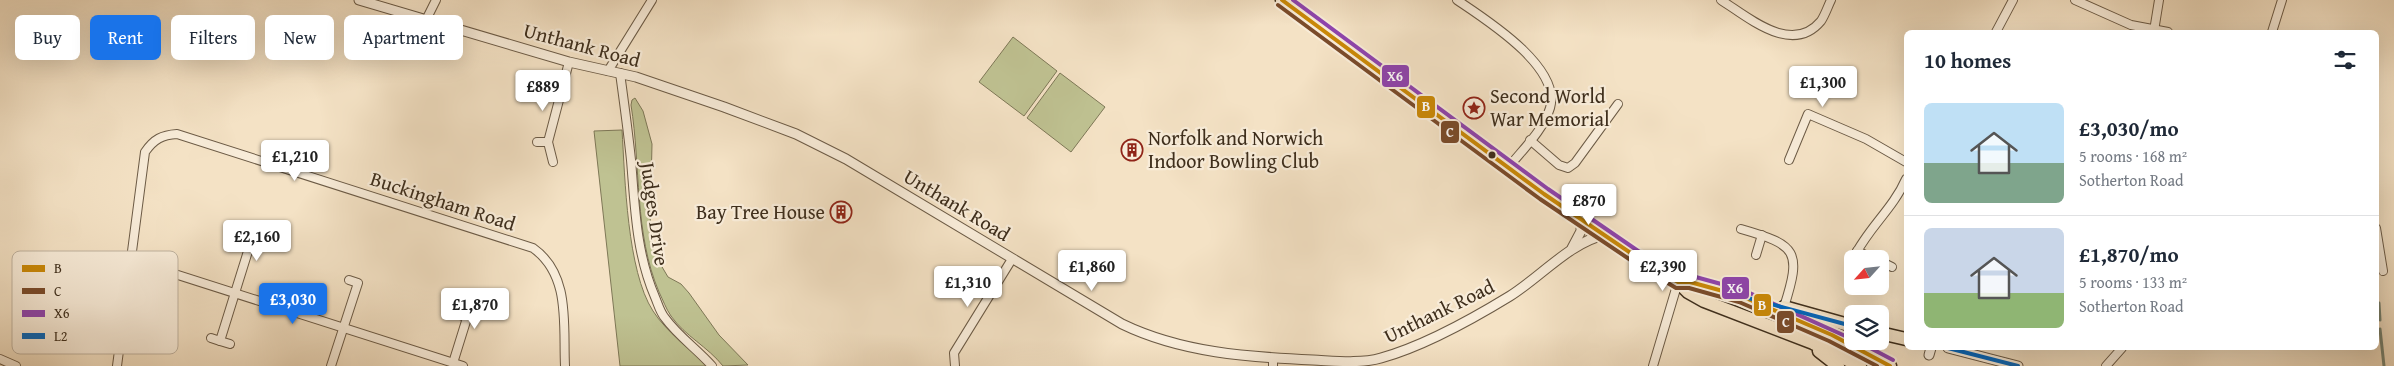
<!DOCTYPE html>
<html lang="en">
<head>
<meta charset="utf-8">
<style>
  body { margin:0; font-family:"Gentium Book Plus",serif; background:#f2f2f3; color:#1f2937; height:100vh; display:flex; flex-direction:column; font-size:19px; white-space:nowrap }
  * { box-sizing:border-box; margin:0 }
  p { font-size:16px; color:#747a83 }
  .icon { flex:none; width:28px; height:28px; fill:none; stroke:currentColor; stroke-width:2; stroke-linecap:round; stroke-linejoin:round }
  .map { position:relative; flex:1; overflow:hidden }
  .sheet { position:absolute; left:1904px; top:30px; width:475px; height:320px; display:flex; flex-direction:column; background:#fff; border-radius:8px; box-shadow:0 5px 20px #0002 }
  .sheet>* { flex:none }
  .banner { position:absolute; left:15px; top:15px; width:475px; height:45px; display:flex; gap:10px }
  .needle { width:32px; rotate:243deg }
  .fabs { position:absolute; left:1844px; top:250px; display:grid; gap:10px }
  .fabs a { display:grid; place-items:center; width:45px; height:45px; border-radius:8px; background:#fff; box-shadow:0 5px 20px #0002; font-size:25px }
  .price { position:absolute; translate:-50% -42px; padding:0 11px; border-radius:5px; background:#fff; color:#222; font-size:16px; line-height:32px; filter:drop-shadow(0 1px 2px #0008) }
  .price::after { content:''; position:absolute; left:50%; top:30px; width:15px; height:11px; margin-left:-8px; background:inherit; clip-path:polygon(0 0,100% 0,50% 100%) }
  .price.on { background:#1a73e8; color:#fff }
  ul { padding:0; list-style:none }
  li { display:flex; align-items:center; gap:15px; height:125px; padding:0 20px }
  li+li { border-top:1px solid #e0e1e3 }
  li span { display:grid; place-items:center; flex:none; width:140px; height:100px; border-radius:8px; color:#555 }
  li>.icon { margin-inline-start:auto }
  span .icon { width:60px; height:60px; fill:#fffc; stroke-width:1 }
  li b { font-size:21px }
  h2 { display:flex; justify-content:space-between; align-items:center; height:60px; padding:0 20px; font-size:21px }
  .pill { padding:0 18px; border-radius:8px; background:#fff; box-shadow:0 5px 20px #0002; font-size:18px; line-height:45px }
  .pill.on { background:#1a73e8; color:#fff }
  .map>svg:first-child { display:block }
  .green { fill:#bfc292; stroke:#7e7857 }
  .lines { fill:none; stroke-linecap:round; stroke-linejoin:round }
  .stream { stroke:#768574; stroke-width:3 }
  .minor-casing { stroke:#6c5b46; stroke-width:10 }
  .tertiary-casing { stroke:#6c5b46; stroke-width:11 }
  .trunk-casing { stroke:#3e2e1c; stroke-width:15 }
  .minor { stroke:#f8ecd9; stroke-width:8 }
  .tertiary { stroke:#f8ecd9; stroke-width:9 }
  .trunk { stroke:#f4e2c5; stroke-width:12 }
  .bus-1-casing { stroke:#f8ecd9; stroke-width:8 }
  .bus-2-casing { stroke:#f8ecd9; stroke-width:8 }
  .bus-3-casing { stroke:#f8ecd9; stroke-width:8 }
  .bus-4-casing { stroke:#f8ecd9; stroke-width:8 }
  .bus-1 { stroke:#c98807; stroke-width:4 }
  .bus-2 { stroke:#7a4b2a; stroke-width:4 }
  .bus-3 { stroke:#8e44ad; stroke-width:4 }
  .bus-4 { stroke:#0065bd; stroke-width:4 }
  .bus-dot { fill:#3e2e1c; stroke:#f8ecd9; stroke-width:2 }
  .labels { text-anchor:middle; stroke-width:4.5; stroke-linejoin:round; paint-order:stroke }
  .street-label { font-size:20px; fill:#3e2e1c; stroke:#f8ecd9 }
  .poi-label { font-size:20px; fill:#3e2e1c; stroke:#f8ecd9; text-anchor:start }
  .key { fill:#f8ecd9; stroke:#c0b3a0; stroke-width:1 }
  .key-label { font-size:14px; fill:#3e2e1c }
  .line-badge { stroke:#f8ecd9; stroke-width:2 }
  .badge-label { font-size:14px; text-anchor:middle; font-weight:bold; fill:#fff }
</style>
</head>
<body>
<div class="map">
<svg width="2394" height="366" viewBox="0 0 2394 366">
  <rect width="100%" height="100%" fill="#f4e2c5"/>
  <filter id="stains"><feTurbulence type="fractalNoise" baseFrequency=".004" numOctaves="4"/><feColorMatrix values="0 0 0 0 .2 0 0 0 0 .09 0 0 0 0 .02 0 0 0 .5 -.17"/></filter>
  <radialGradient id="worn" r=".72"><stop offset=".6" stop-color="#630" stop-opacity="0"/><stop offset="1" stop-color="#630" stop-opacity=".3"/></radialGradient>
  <g class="green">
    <polygon points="1013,37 1057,71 1024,116 979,82"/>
    <polygon points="1060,73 1105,107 1071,152 1027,118"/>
    <path d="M635 98 643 111 652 144 650 231 655 255 668 277 681 284 689 293 719 335 748 365 723 366C708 347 685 336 671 316 666 309 663 300 659 292 634 233 641 167 631 105L632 100Z"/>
    <path d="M622 130C625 178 627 271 653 311 667 333 689 346 706 366H620L594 131Z"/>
  </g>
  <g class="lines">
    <g class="stream">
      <polyline points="2379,303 2380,320"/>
      <polyline points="2380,329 2384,366"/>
    </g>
    <g class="minor-casing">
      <g id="minor">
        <path d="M1457 0C1485 19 1562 67 1550 108 1543 131 1522 150 1508 168"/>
        <path d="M1721 0C1748 17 1792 56 1821 21 1825 15 1828 6 1831 0"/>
        <polyline points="2075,0 2131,25 2168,32"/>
        <polyline points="426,20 436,0"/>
        <polyline points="2154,31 2159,0"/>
        <polyline points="1996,32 2013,0"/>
        <polyline points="2272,32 2282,0"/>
        <polyline points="608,71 652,0"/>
        <path d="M620 73C624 102 628 131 631 160 635 207 636 253 655 297 658 304 660 312 665 318 678 336 697 349 712 366"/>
        <polyline points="1530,140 1559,165 1568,168 1575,163 1618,104"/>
        <polyline points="537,142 548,142"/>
        <polyline points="1789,160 1808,114 1866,139 1906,162"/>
        <polyline points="553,162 548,142 569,62"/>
        <polyline points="2376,228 2383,271"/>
        <path d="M1741 229C1797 245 1802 251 1784 307"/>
        <polyline points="1857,251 1874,259"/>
        <polyline points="1756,255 1762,235"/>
        <path d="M1853 259C1867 229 1893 209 1906 179"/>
        <polyline points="131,260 463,366"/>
        <polyline points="1880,261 1892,267"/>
        <polyline points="211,338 220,341 249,248 240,245"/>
        <polyline points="220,341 230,344"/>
        <polyline points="1273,358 1273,366"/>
        <polyline points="0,359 16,366"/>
        <polyline points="453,363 467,318 458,314"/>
        <path d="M117 366 145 152C154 139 162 135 177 134L533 248C571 275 563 325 565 366"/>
        <polyline points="331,366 358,283 349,280"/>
        <polyline points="955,366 954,353 1012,259"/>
        <polyline points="1653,366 1678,282"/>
        <polyline points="2106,366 2122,348"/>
      </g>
    </g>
    <g class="tertiary-casing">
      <g id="tertiary">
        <path d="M359 0 569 62 636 77 724 107 796 134 846 159 1122 324C1182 353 1248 357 1313 360 1335 361 1360 364 1381 358 1421 347 1474 318 1510 296 1539 278 1571 242 1604 235"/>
        <polyline points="1572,248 1581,231 1581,220"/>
        <polyline points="1948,348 2018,366"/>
        <polyline points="1929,355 1931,348"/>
      </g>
    </g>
    <g class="trunk-casing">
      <g id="trunk">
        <polyline points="1282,0 1544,194 1638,258 1678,282 1688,292 1704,301 1813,343 1860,366"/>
        <path d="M1678 282C1709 281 1741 296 1769 308 1811 326 1851 344 1890 366"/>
        <polyline points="1784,307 1852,326"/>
        <polyline points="1880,333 1906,339"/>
        <polyline points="1819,351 1838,366"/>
      </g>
    </g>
    <use href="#minor" class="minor"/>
    <use href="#tertiary" class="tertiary"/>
    <use href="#trunk" class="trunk"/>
    <g class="bus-1-casing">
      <polyline id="bus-1" points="1282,0 1544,194 1638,258 1678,282 1690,282 1741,296 1832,335 1890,366"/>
    </g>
    <g class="bus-2-casing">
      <polyline id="bus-2" points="1278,5 1540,199 1635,263 1676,288 1689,288 1739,302 1829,341 1877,366"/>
    </g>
    <g class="bus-3-casing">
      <g id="bus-3">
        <polyline points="1293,0 1548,189 1641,253 1680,276 1692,276 1743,290 1852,339"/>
        <polyline points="1857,341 1893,360"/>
      </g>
    </g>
    <g class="bus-4-casing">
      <g id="bus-4">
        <polyline points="1741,296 1852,326"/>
        <polyline points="1948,348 2018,366"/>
      </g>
    </g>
    <use href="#bus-1" class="bus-1"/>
    <use href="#bus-2" class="bus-2"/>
    <use href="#bus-3" class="bus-3"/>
    <use href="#bus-4" class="bus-4"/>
  </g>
  <defs>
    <g id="sight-ring" transform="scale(1.125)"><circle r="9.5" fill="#f8ecd9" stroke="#8f2418" stroke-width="1.5"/><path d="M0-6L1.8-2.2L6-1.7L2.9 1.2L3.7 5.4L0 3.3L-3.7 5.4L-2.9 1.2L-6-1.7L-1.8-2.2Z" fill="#8f2418"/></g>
    <g id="building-ring" transform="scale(1.125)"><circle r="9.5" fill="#f8ecd9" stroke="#8f2418" stroke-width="1.5"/><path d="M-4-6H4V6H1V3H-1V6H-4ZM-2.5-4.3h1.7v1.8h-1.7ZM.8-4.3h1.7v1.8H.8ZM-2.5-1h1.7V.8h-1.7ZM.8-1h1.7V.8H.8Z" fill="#8f2418"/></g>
  </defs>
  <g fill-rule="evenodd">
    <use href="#sight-ring" x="1474" y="108"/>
    <use href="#building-ring" x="1132" y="150"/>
    <use href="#building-ring" x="841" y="212"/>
  </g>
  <circle class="bus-dot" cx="1492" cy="155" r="4.5"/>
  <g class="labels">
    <g class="street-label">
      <text transform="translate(582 45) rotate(15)" y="7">Unthank Road</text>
      <text transform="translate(443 201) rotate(18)" y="7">Buckingham Road</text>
      <text transform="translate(957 205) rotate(31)" y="7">Unthank Road</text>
      <text transform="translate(655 214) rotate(82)" y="7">Judges Drive</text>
      <text transform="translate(1439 311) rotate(-26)" y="7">Unthank Road</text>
    </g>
    <g class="poi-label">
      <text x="1490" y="103">Second World<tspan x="1490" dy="23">War Memorial</tspan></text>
      <text x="1148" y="145">Norfolk and Norwich<tspan x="1148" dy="23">Indoor Bowling Club</tspan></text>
      <text x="825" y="219" text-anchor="end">Bay Tree House</text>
    </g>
  </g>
  <rect x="12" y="251" width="166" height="103" rx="8" class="key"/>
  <rect x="22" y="265" width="23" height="7" fill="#c98807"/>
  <rect x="22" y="288" width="23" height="6" fill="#7a4b2a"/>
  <rect x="22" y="310" width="23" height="7" fill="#8e44ad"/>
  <rect x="22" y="333" width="23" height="6" fill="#0065bd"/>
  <g class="key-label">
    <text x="54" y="273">B</text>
    <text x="54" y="296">C</text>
    <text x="54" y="318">X6</text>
    <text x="54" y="341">L2</text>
  </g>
  <g class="line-badge">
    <rect x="1381" y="64" width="29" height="24" rx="5" fill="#8e44ad"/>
    <rect x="1416" y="95" width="20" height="24" rx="5" fill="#c98807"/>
    <rect x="1440" y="120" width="20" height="24" rx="5" fill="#7a4b2a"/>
    <rect x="1721" y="276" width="29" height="24" rx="5" fill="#8e44ad"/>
    <rect x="1753" y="293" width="19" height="24" rx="5" fill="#c98807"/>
    <rect x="1776" y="310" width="19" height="24" rx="5" fill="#7a4b2a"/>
  </g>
  <g class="badge-label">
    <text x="1395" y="81">X6</text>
    <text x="1426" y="111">B</text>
    <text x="1450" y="137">C</text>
    <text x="1735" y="293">X6</text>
    <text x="1762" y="310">B</text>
    <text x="1786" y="327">C</text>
  </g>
  <rect width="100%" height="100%" filter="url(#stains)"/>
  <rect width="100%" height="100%" fill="url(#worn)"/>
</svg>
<div class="fabs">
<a><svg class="needle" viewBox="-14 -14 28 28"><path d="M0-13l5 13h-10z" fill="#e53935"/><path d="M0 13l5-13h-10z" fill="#747a83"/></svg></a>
<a><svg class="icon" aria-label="layers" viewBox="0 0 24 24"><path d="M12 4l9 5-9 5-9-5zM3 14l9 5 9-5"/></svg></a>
</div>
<b class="price" style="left:1823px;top:108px">£1,300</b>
<b class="price" style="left:543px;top:112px">£889</b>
<b class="price" style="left:295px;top:182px">£1,210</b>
<b class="price" style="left:1589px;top:226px">£870</b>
<b class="price" style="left:257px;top:262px">£2,160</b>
<b class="price" style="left:1092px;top:292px">£1,860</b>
<b class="price" style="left:1663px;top:292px">£2,390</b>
<b class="price" style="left:968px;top:308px">£1,310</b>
<b class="price on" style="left:293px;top:325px">£3,030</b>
<b class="price" style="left:475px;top:330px">£1,870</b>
<div class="banner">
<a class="pill">Buy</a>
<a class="pill on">Rent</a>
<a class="pill">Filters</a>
<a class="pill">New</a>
<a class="pill">Apartment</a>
</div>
<section class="sheet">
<h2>10 homes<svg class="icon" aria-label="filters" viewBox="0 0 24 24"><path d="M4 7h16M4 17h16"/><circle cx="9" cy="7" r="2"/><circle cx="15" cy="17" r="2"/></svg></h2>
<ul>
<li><span style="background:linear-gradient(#bfe0f5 60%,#7fa58c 0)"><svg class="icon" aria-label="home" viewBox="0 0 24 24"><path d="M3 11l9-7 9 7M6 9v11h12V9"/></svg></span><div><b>£3,030/mo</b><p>5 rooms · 168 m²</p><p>Sotherton Road</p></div></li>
<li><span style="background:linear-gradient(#c9d6e8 65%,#8fb573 0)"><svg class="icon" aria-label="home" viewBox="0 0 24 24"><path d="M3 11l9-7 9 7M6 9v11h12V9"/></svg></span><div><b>£1,870/mo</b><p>5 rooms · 133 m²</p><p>Sotherton Road</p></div></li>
</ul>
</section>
</div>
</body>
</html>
